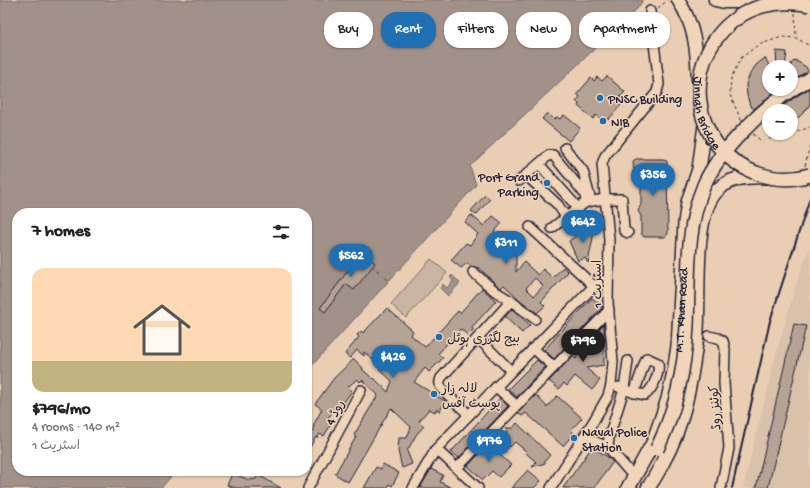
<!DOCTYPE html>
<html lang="en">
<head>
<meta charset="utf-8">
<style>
  body { margin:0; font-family:"Gochi Hand","Playpen Sans Arabic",sans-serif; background:#f2f2f2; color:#222; height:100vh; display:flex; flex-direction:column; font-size:15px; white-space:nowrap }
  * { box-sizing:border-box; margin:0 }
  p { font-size:13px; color:#767676 }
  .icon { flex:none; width:22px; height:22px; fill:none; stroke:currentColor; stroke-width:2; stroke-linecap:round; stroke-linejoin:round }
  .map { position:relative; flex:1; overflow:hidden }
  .sheet { position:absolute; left:12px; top:208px; width:300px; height:268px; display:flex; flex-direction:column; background:#fff; border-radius:16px; box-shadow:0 1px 3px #0004 }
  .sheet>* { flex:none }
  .top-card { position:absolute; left:324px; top:12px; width:380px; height:36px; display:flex; gap:8px }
  .buttons { position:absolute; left:762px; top:60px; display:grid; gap:8px }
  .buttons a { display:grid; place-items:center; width:36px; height:36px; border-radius:50%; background:#fff; box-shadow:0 1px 3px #0004; font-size:20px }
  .price { position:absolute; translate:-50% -34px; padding:0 9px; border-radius:14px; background:#1f6fb2; color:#fff; font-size:13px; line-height:26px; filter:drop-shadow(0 1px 2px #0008) }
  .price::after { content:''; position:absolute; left:50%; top:24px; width:12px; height:9px; margin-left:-6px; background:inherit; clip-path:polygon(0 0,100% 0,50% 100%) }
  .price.on { background:#222; color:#fff }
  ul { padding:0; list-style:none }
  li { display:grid; align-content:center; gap:8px; height:212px; padding:0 20px }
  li+li { border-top:1px solid #e0e0e0 }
  li span { display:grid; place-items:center; height:124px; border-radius:12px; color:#555 }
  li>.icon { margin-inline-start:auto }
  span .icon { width:72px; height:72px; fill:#fffc; stroke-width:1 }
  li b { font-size:17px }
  h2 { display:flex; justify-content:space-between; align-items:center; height:48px; padding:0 20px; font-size:17px }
  .chip { padding:0 14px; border-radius:16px; background:#fff; box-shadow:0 1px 3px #0004; font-size:14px; line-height:36px }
  .chip.on { background:#1f6fb2; color:#fff }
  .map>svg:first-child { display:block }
  .built { fill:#dac1aa }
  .green { fill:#cbb4a1; stroke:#766b6e }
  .water { fill:#a29188; stroke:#6f6569 }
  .building { fill:#b7a395; stroke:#22223b; fill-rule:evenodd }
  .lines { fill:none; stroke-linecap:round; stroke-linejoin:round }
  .minor-casing { stroke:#22223b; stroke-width:12 }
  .major-casing { stroke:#22223b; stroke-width:15 }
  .highway-casing { stroke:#22223b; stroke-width:16 }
  .path { stroke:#22223b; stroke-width:1; stroke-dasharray:3 3; stroke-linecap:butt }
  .minor { stroke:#f1d5b8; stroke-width:9 }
  .major { stroke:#f1d5b8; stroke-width:12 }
  .highway { stroke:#f1d5b8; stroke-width:13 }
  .rail { stroke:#22223b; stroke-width:2 }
  .highway-bridge-casing { stroke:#22223b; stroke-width:16; stroke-linecap:butt }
  .highway-bridge { stroke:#f1d5b8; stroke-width:13 }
  .poi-dot { fill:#1f6fb2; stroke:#f1d5b8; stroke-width:1.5 }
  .labels { text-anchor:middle; stroke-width:3; stroke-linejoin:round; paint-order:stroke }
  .poi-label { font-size:13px; fill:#22223b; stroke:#f1d5b8; text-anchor:start }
  .street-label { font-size:13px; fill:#22223b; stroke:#f1d5b8 }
</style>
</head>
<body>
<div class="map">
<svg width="810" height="488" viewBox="0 0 810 488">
  <rect width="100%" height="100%" fill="#e9ceb3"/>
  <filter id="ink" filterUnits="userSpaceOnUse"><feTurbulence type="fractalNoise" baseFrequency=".025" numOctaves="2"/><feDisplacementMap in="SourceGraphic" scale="8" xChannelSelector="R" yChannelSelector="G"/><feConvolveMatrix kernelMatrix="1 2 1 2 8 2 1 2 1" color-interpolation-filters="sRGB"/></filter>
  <g filter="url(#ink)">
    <polygon class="built" points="810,247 810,488 743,488 777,350 800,272"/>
    <polygon class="green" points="431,259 447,273 406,318 391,304"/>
    <g class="water">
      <polygon points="0,0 643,0 637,9 470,166 476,185 307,371 307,213 17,213 17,471 176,471 161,488 0,488"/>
      <polygon points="452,275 460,283 448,296 440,288 443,284 447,288 453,281 450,277"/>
    </g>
    <g class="building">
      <polygon points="776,51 787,52 785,67 777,67"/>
      <polygon points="765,58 769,65 769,89 778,89 754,109 750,106 747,95 746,84 750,74 756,65"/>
      <polygon points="795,60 806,67 808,71 791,81 791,64"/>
      <polygon points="607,76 625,92 620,97 622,99 619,102 621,105 608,120 605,117 602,120 596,115 593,119 578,106 579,104 576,101 580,97 577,94 591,78 594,81 597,77 602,81"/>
      <polygon points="810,88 810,103 807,109 799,117 791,121 791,111 776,111 797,96"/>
      <polygon points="547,113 554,120 557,117 560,119 564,115 580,128 569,141 542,119"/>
      <polygon points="636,159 663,159 666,160 667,162 668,234 665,237 644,237 641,233 641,216 638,211 641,204 641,175 636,175 634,172 633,161"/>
      <polygon points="485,195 490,199 476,215 471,211"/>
      <path d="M471 215 484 226 493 216 502 223 494 232 516 252V272L524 262 538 275 543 269 553 278 563 267 568 272 541 302 545 306 537 313 520 300 504 285 501 288 499 287 478 267 477 268 471 266 467 263 461 268 451 260 466 243 470 245 478 234 465 222ZM535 278 543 286 534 296 526 288Z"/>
      <polygon points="587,227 589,232 595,227 588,263 585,258 578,261 569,241"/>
      <polygon points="362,252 375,263 354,290 346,284 325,312 320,308"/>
      <polygon points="482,288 496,301 472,327 473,330 468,335 460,329 438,354 443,358 429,372 425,368 414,382 445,401 440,411 436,409 435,412 429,409 419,421 424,426 416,435 407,451 412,464 402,468 398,451 399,438 407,438 411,427 391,408 348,482 335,474 356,437 354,435 378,395 362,380 360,382 357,379 348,387 352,391 344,402 345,403 341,409 337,406 328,418 333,421 324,436 320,434 317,438 316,437 307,452 307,435 310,429 313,431 314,424 322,409 315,404 334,378 354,359 363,368 362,369 373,379 374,378 388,392 392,381 379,369 381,367 364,352 364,356 357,350 350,358 345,354 359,337 357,335 361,331 363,333 387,308 413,331 411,335 425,347 458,311 460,313"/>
      <polygon points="592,298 602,306 602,308 554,359 544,350"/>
      <polygon points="512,309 530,325 522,333 505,317"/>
      <polygon points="604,324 604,365 586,368 600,380 592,390 575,376 567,386 564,383 559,389 549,381 573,356 576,359 577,352"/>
      <polygon points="794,324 806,326 768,488 756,488"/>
      <polygon points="537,360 545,367 517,397 508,389"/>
      <polygon points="536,395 547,407 557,396 582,418 571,430 574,433 563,446 526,413 522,416 518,413"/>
      <polygon points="500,398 508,406 459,458 451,452"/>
      <polygon points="517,423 550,455 545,461 545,463 532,467 536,462 526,453 527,452 515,442 510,447 504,441 509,436 506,433 507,428 513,428"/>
      <polygon points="488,444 511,465 499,477 492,471 483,480 468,466"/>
      <polygon points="592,447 608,457 613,462 594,488 563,488"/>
      <polygon points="383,464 399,473 392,486 389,484 387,488 364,488 376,467 381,469"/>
      <polygon points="431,469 443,475 440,482 452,488 420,488"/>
      <polygon points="528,470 541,481 534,488 511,488"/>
      <polygon points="233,472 237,473 237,475 249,480 256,479 258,475 281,488 235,488 227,485"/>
    </g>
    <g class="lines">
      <g class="minor-casing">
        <g id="minor">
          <polyline points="565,148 583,171 591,201"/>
          <polyline points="539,164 578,208"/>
          <polyline points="526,175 558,205 566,217"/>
          <polyline points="519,181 549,155 553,155 584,193 587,202"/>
          <polyline points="530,227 594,286"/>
          <polyline points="552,228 586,202 606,199 622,199 624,231 628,233"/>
          <polyline points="511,301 535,319"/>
          <polyline points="709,336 718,338 723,341 725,349 724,383 729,448 721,488"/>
          <polyline points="478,338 511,371"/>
          <polyline points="533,348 554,367"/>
          <polyline points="496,387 517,406"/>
          <polyline points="618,387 624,389 628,361"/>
          <path d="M469 415 442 389C439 385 439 382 441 378L511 301 495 291 473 272"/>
          <polyline points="584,437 608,447 634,477"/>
          <path d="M608 447 609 437 624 389C631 392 638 394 645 395 653 389 660 373 658 363L647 358 645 362 634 393"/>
          <polyline points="436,449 478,488"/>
          <polyline points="457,468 609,310"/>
          <polyline points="308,488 361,390"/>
          <polyline points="413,488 436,449 594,286 608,279"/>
          <polyline points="551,488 593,422 608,396 611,385 613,362 608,302 609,239 602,164 605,156 657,92 659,84 650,11"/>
        </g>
      </g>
      <g class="major-casing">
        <g id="major">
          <path d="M678 0C695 25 697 51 698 80"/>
          <polyline points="715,0 724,2 769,2"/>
        </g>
      </g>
      <g class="highway-casing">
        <g id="highway">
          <path id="s1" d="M628 488 653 443 668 399 674 372 678 346 685 223 688 202 699 169 705 125"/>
          <path d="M648 488C653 480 659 471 663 462 683 427 691 382 696 343 701 303 691 224 714 194 727 177 748 176 767 177"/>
        </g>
      </g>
      <g class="path">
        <polyline points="658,8 668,0"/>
        <polyline points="795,13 796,38"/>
        <polyline points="741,120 730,95 731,78 741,58 758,45 782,37 796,38 810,46"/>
        <polyline points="753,134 760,140 784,137 810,127"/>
        <polyline points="805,166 810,145"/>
        <polyline points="372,266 389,281"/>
      </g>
      <use href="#minor" class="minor"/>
      <use href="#major" class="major"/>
      <use href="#highway" class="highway"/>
      <polyline class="rail" points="732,488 770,321 810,198"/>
      <g class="highway-bridge-casing">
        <g id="highway-bridge">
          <path id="s2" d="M810 5C788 0 762 3 743 14 678 53 687 150 759 174 776 180 793 180 810 175"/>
          <path d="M657 449C675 412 685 368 687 326 689 278 685 230 704 185 713 165 730 144 745 129 764 109 786 91 810 79"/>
        </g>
      </g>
      <use href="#highway-bridge" class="highway-bridge"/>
    </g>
  </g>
  <g class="poi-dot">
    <circle cx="600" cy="98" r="4"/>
    <circle cx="603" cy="121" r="4"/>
    <circle cx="547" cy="183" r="4"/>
    <circle cx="439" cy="337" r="4"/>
    <circle cx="434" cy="394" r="4"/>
    <circle cx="574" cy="438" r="4"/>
  </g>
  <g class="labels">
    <g class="poi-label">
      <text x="608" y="103">PNSC Building</text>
      <text x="611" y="126">NIB</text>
      <text x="539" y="181" text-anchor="end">Port Grand<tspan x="539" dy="15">Parking</tspan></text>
      <text x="447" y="342">بیچ لگژری ہوٹل</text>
      <text x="442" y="392">لالہ زار<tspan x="442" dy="15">پوسٹ آفس</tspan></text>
      <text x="582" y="436">Naval Police<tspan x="582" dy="15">Station</tspan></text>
    </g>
    <g class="street-label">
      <text dy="5" stroke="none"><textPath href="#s2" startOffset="185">Jinnah Bridge</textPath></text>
      <text transform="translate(596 284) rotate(-91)" y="5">اسٹریٹ 1</text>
      <text dy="5" stroke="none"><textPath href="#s1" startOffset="188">M.T. Khan Road</textPath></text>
      <text transform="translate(714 408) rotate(-94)" y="5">کوئنز روڈ</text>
      <text transform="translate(334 412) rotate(-62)" y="5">روڈ 4</text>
    </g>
  </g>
</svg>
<div class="buttons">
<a>+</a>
<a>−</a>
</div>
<b class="price" style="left:653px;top:197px">$356</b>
<b class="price" style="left:583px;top:244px">$642</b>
<b class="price" style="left:506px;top:265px">$311</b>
<b class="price" style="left:351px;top:278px">$562</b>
<b class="price on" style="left:583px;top:363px">$796</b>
<b class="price" style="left:393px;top:379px">$426</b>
<b class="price" style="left:489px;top:463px">$976</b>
<div class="top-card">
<a class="chip">Buy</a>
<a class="chip on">Rent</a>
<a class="chip">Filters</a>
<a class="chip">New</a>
<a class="chip">Apartment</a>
</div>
<section class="sheet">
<h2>7 homes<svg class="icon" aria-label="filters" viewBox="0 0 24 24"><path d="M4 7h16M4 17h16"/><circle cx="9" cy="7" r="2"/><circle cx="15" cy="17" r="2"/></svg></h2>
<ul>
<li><span style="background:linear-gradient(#ffd9b3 75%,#c2b280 0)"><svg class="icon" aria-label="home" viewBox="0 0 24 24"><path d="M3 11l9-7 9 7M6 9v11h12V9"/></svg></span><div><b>$796/mo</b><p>4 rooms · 140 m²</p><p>اسٹریٹ 1</p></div></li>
</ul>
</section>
</div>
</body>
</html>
